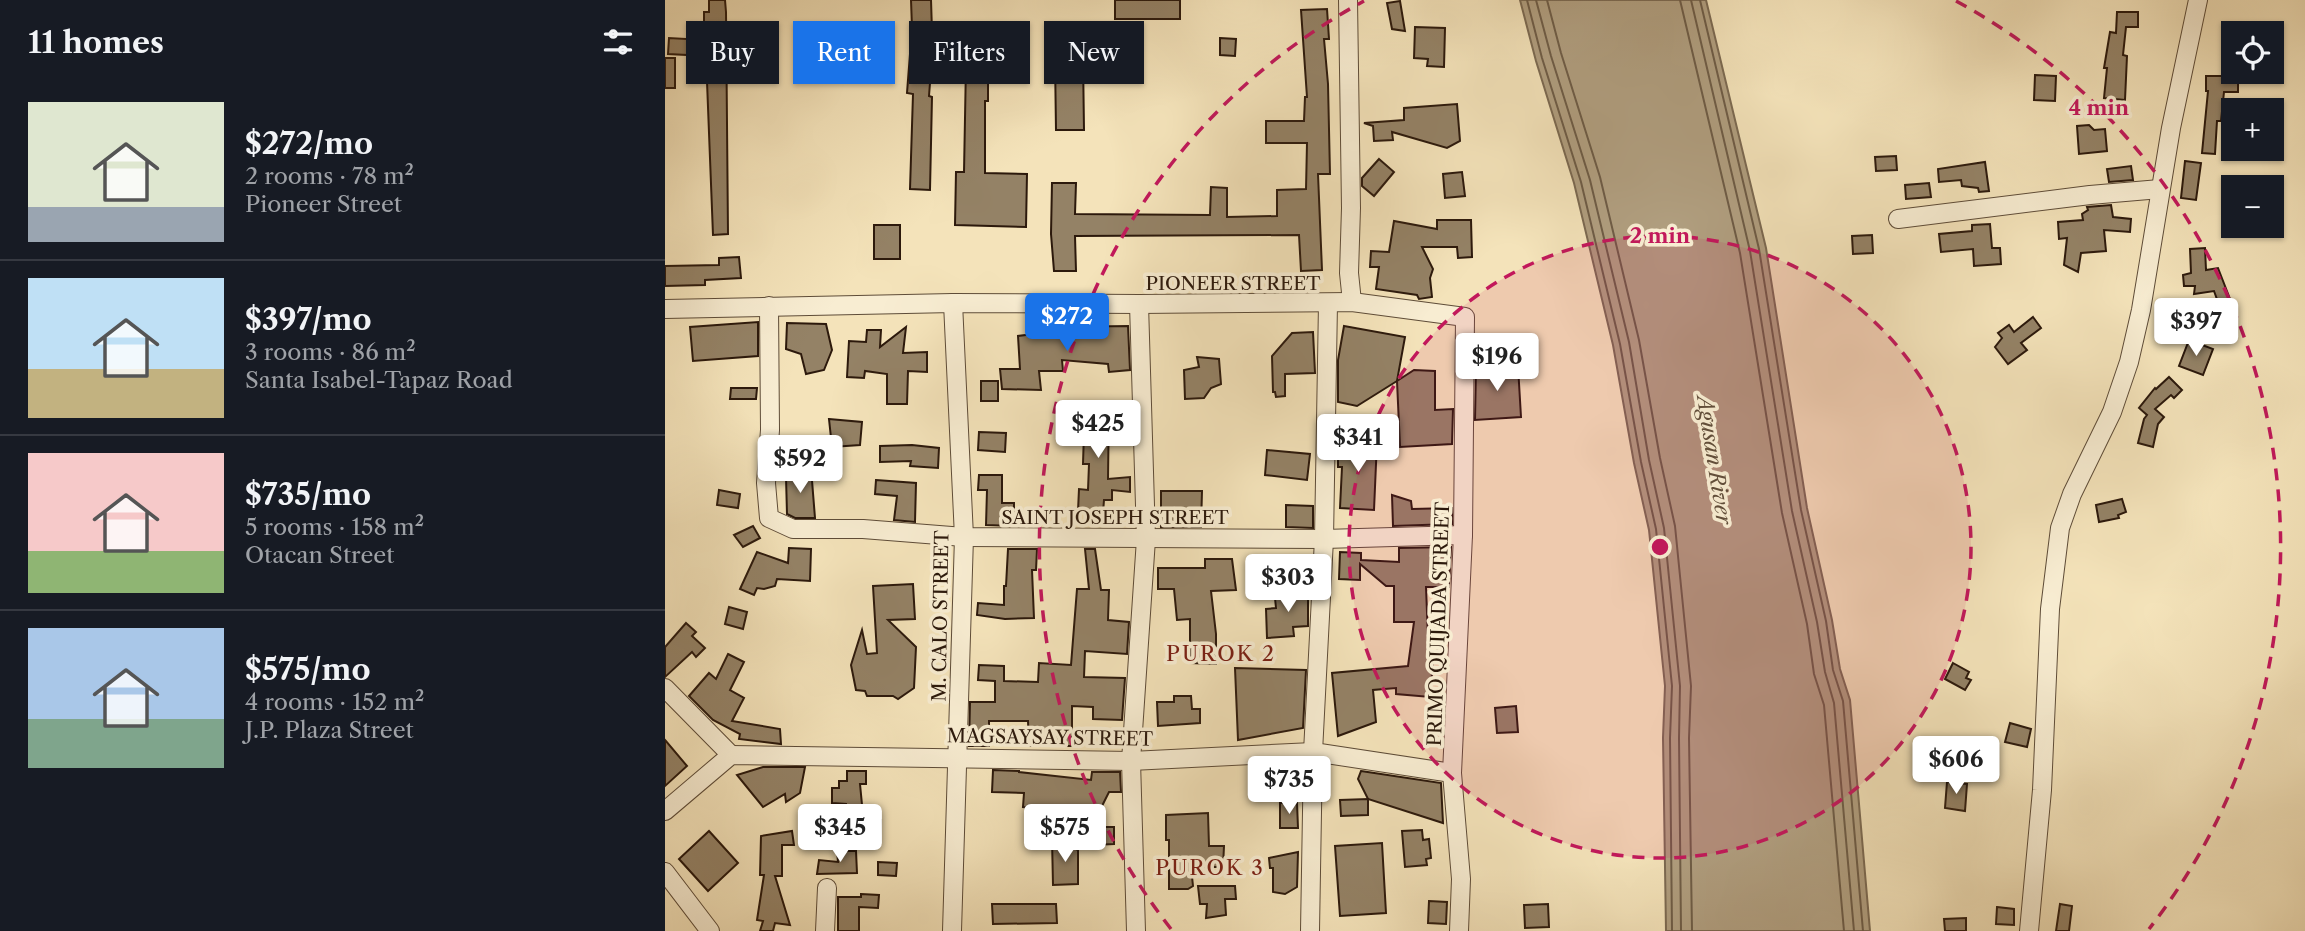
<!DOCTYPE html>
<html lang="en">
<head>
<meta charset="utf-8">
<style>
  body { margin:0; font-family:"Libre Caslon Text",serif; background:#242831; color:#f1f3f6; height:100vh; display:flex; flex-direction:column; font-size:26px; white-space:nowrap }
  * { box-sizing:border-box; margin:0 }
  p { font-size:23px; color:#9ea1a6 }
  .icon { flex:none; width:38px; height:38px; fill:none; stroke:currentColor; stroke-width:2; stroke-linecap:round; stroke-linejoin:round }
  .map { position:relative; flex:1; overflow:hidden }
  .sheet { display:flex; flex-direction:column; background:#171b24; width:665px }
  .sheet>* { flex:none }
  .banner { position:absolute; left:21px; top:21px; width:665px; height:63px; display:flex; gap:14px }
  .tools { position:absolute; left:1556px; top:21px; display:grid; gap:14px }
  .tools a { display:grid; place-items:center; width:63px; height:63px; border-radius:0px; background:#171b24; box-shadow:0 2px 5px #0004; font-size:35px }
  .price { position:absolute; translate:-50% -60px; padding:0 16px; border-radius:7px; background:#fff; color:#222; font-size:23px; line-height:46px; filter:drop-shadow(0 2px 4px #0008) }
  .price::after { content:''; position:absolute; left:50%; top:42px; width:21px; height:16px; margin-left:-10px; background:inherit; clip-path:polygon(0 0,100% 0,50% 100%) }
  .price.selected { background:#1a73e8; color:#fff }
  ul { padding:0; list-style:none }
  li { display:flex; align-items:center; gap:21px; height:175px; padding:0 28px }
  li+li { border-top:2px solid #363941 }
  li span { display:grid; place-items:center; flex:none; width:196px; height:140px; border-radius:0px; color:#555 }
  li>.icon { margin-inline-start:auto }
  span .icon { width:84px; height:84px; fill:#fffc; stroke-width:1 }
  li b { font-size:30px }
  h2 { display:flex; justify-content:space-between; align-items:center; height:84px; padding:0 28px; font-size:30px }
  .chip { padding:0 24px; border-radius:0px; background:#171b24; box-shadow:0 2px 5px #0004; font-size:24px; line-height:63px }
  .chip.selected { background:#1a73e8; color:#fff }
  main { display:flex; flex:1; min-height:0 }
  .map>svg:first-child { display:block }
  .water { fill:#b09e7f; stroke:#7b6951; stroke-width:2 }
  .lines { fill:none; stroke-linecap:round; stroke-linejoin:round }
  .shore { stroke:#6e5c46; stroke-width:2 }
  .building { fill:#948266; stroke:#2c190c; stroke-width:2 }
  .minor-casing { stroke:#5e4c38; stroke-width:20 }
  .minor { stroke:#f8edd2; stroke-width:18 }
  .ring { fill:none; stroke:#c2185b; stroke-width:3.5; stroke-dasharray:12 9 }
  .labels { text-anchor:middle; stroke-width:7; stroke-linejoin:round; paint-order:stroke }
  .street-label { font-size:19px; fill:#2c190c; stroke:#f8edd2 }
  .water-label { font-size:21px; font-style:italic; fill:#614e3a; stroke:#f8edd2 }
  .neighbourhood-label { font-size:21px; letter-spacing:2px; fill:#7a1f14; stroke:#f8edd2 }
  .centre { fill:#c2185b; stroke:#f8edd2; stroke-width:3.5 }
  .ring-label { font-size:21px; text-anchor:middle; font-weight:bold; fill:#c2185b; stroke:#f8edd2; stroke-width:7; stroke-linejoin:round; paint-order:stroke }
</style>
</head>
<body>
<main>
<section class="sheet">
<h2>11 homes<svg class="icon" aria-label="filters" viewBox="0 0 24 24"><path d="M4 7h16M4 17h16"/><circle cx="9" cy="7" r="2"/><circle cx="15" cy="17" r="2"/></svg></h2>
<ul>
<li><span style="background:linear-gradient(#dfe7d0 75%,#9aa5b1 0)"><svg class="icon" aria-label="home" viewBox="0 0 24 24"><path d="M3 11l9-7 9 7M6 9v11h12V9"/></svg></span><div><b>$272/mo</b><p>2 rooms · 78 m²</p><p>Pioneer Street</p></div></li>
<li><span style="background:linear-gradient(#bfe0f5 65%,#c2b280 0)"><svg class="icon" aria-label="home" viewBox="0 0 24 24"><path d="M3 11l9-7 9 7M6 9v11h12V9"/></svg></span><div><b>$397/mo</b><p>3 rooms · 86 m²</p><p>Santa Isabel-Tapaz Road</p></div></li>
<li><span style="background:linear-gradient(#f6c9c9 70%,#8fb573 0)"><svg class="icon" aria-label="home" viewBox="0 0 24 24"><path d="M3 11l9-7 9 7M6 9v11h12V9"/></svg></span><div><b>$735/mo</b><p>5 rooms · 158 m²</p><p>Otacan Street</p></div></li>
<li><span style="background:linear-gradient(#a9c7e8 65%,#7fa58c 0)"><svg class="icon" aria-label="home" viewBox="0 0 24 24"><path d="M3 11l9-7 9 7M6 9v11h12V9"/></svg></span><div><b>$575/mo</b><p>4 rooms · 152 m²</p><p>J.P. Plaza Street</p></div></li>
</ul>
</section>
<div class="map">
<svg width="1640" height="931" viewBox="0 0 1640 931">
  <rect width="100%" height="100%" fill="#f4e3ba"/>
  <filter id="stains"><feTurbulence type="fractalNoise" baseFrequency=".00286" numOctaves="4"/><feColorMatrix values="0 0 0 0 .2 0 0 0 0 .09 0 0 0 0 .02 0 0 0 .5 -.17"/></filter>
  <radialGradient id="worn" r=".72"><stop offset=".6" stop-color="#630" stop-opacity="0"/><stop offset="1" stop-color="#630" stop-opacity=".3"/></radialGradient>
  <polygon class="water" points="855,0 1041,0 1101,248 1142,508 1167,620 1175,669 1185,700 1205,931 1001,931 998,738 1000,686 984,530 969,463 948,345 909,183 871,61"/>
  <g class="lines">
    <g class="shore">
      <polyline points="862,0 877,58 916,182 955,344 976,462 991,529 1007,686 1005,738 1007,931"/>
      <polyline points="871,0 886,56 925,180 964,342 984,460 999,528 1015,686 1014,738 1016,931"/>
      <polyline points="882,0 896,53 935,177 974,340 995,458 1010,526 1026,686 1024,738 1027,931"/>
      <polyline points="1015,0 1075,253 1117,513 1142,624 1149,674 1159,705 1179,931"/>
      <polyline points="1026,0 1085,251 1127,511 1152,622 1160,672 1169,703 1189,931"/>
      <polyline points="1035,0 1094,249 1136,510 1161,621 1168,670 1178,701 1198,931"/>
    </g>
  </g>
  <g class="building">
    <polygon points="44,0 60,0 61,12 63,234 48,235 41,56 3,54 4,38 39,40 39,12 44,12"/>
    <polygon points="246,0 266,0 267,31 269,31 264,96 267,97 265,190 245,189 248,94 242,93 247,28"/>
    <rect x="450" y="0" width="65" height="19"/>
    <polygon points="735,1 740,31 727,29 722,3"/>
    <polygon points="662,9 664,39 659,39 663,84 665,174 653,174 657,270 636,271 634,235 410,236 411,271 389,271 386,234 387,183 411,183 410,214 545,215 546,187 562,188 562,217 612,216 612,190 641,189 642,143 601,143 601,121 639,121 640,97 642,97 636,10"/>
    <polygon points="1452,12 1473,12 1473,27 1461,27 1458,55 1462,56 1460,100 1439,98 1442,68 1439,68 1445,32 1451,33"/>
    <polygon points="750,27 780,28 779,67 762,66 763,59 749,58"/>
    <polygon points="555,38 571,39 570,56 555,55"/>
    <rect x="0" y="58" width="10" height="30"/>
    <polygon points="418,58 419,130 391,130 390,59"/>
    <polygon points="301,64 323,64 323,101 320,101 320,173 362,174 361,227 290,225 291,172 299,172"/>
    <polygon points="1370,75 1391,76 1390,101 1369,100"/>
    <polygon points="1541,76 1573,76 1573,92 1559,92 1556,121 1552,121 1550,154 1537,153 1543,91 1541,91"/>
    <polygon points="792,104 795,141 782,148 727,132 728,140 709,141 708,126 699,123 739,120 739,108"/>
    <polygon points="1424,125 1429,130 1440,129 1442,151 1414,154 1412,126"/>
    <polygon points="1231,156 1232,170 1211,171 1210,157"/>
    <polygon points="714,159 729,172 709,196 697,186 697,178"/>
    <polygon points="1520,161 1536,163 1531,200 1516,198"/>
    <polygon points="1320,162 1324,191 1314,192 1313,188 1297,186 1296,180 1274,182 1273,169"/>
    <polygon points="1466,166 1468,180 1444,182 1442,169"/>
    <polygon points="797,172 800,196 780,198 778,174"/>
    <polygon points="1264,183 1266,197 1241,199 1240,185"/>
    <polygon points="1446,205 1448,217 1466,219 1465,232 1439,230 1441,251 1416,253 1413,272 1399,265 1402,238 1394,239 1393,222 1418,220 1417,214 1423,210 1422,207"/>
    <polygon points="772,220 806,220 807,257 793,258 792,247 757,247 768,269 765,278 767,297 754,299 752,295 711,289 714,267 705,267 706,251 724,252 729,221 772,229"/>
    <polygon points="1325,224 1327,248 1335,248 1336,264 1309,266 1308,249 1276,252 1274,234 1307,231 1307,225"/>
    <rect x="209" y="225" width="26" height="34"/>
    <polygon points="1207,235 1208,253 1188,254 1187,236"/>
    <polygon points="1540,248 1541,270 1553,268 1565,299 1553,302 1549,291 1529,294 1530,286 1519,286 1518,275 1526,273 1525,249"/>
    <polygon points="74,257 76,278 40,280 40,285 0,286 0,266 54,265 54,258"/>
    <polygon points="1507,304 1508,308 1517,307 1517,319 1499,319 1498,305"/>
    <polygon points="1368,317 1376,328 1356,343 1362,350 1343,364 1330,347 1337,338 1333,333 1344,325 1349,332"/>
    <polygon points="93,322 93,356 28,361 25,327"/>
    <polygon points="122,323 161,324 167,350 159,370 141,374 136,354 121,349"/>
    <polygon points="463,326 465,370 444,372 443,364 397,360 398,371 374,371 376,390 337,389 335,369 355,369 353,336 394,331 393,327"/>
    <polygon points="679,326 740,337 732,381 692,406 673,402 673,360"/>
    <polygon points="241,327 238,353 262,352 262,372 243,371 242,404 222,404 222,374 200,371 199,378 182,377 184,341 201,342 202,330 216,330 215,347"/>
    <polygon points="648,332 650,373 620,374 620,396 611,397 610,392 608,392 607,356 627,333"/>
    <polygon points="1524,340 1548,349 1538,375 1514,366"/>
    <polygon points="532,357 554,359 556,384 546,388 539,398 520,399 519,370 534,367"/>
    <polygon points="853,366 856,417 810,420 811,368"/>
    <polygon points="749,370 770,371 770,410 788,409 787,444 735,447 732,381"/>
    <polygon points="1504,377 1517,390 1509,398 1506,395 1490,409 1499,417 1493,424 1488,447 1473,443 1479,419 1482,415 1474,408 1490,388 1491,389"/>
    <rect x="316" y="381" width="17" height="20"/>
    <polygon points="66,388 92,388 91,399 65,399"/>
    <polygon points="420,401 444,402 443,479 465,477 465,492 447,490 447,500 439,500 438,513 413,511 414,489 423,490 424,464 418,464"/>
    <polygon points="164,419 197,422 195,445 167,447"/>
    <polygon points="314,432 341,433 340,452 313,450"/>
    <polygon points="673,440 712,441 709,510 675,508 677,467 673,467"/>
    <polygon points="247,445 274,448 273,468 245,466 246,461 215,462 215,446"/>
    <polygon points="602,450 645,454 642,480 600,475"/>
    <polygon points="146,468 150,518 130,518 122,514 121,477"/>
    <polygon points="314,475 337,475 337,503 349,503 349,526 321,525 322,490 313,490"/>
    <polygon points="211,480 251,483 250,522 229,520 232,496 210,494"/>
    <polygon points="54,490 75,494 73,508 52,505"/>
    <polygon points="496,491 537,491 536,527 496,527"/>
    <polygon points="727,495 746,501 747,509 787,508 787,524 728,526"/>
    <polygon points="1457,499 1461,512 1453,515 1454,518 1434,522 1431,505"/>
    <polygon points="621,505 648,506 648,528 621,527"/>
    <polygon points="88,526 95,538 78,547 69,535"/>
    <polygon points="786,547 784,587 761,587 763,637 773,639 770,662 768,662 765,697 731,694 731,688 708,690 711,722 673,736 667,673 743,666 749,622 729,622 729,586 721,586 695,564 695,580 674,579 675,552 696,553 696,560 734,562 734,548"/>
    <polygon points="124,548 146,549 145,581 112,579 110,586 99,589 92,588 89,595 75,589 92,552 123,563"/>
    <polygon points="343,549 372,549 371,570 367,570 369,618 340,619 312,615 313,603 339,605 339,586 341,586"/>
    <polygon points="420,549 430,549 436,590 444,590 443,620 464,622 462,654 420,651 419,677 460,678 457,720 428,719 428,707 407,706 407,746 364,746 363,721 324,721 324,746 304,746 305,702 330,702 330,681 313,680 314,665 339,666 339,681 373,682 374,663 406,665 412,589 424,589"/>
    <polygon points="540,559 567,559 571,590 546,591 551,634 551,664 525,663 525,619 512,620 509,589 493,589 493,568 540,568"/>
    <polygon points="248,584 250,619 223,620 251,647 249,688 233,699 228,696 202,696 200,691 191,690 186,665 197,630 202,654 212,653 208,586"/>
    <polygon points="630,586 643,590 643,626 628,627 629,636 602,638 601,609 611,608 610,598 615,598 618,589 628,593"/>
    <polygon points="64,607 82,612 78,629 60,624"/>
    <polygon points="21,623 31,632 27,636 40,648 31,657 27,652 0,677 0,647"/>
    <polygon points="63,654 79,662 65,690 79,698 67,721 115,729 116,744 74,739 75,734 48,720 24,696 44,673 51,679"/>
    <polygon points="1288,663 1304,672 1301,678 1306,680 1300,690 1280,679"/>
    <polygon points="570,668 641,670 638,728 573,740"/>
    <polygon points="509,696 526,696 527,709 535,709 535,723 493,726 492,702 509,702"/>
    <polygon points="851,706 853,732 832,733 830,708"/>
    <polygon points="1345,723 1366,729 1362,747 1340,742"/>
    <polygon points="0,740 22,766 0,786"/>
    <polygon points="98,767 140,767 135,793 121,802 120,794 98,807 72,775"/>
    <polygon points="589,769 611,769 612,800 593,800"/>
    <polygon points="328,770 354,771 354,772 426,780 427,772 455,772 456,792 444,792 425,830 412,831 412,813 358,807 359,793 327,792"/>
    <polygon points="182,771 201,771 201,784 195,784 198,815 182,816 181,804 167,803 167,788 174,788 174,781 182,781"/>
    <polygon points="696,771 776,783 778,823 703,799 693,779"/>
    <polygon points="1282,782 1302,784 1300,811 1280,808"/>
    <polygon points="703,799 703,815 676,816 675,800"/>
    <polygon points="615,803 632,803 633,828 615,828"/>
    <polygon points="543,813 544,846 559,846 558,867 526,867 528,886 523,889 504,889 504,840 501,840 501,815"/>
    <polygon points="193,818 216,820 215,836 194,834"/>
    <polygon points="428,827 449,827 449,844 428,845"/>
    <polygon points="757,830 758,840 764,839 766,858 761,859 762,865 740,867 737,831"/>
    <polygon points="44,831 73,863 43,891 14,859"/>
    <polygon points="127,831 129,845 117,845 117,876 110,876 125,925 110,923 108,931 95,931 98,921 92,920 99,875 95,875 96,836"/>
    <polygon points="387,838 413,850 413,884 388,885"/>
    <polygon points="717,843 721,913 675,916 670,846"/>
    <polygon points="172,851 191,851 192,873 152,874 154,860 173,862"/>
    <polygon points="633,852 632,887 620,894 608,892 608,868 605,868 604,858"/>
    <polygon points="213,862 232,863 231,876 213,875"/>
    <polygon points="533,886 570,886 571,899 560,899 561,915 541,918 542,904 535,904"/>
    <polygon points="196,894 214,895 213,908 194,907 194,931 173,931 173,897 196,897"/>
    <polygon points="764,901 782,902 781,924 763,923"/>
    <polygon points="327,904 391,904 392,923 328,924"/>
    <polygon points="883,904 884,927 860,928 859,905"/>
    <polygon points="1395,904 1407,906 1404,931 1391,931"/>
    <polygon points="1332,907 1349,909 1349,925 1331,924"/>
    <polygon points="1301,918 1301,931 1280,931 1279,919"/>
  </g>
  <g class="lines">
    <g class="minor-casing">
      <g id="minor">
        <polyline points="683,0 686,208 684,273 687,302"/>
        <polyline points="1233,219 1425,195 1495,189"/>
        <polyline points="104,306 105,430 101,483 104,518 128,529 198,529 299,537 659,539 798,535"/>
        <polyline points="0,309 288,303 474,304 687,302 800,317 798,535 787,773 796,879 794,931"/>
        <polyline points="0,688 66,755"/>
        <polyline points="0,811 66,755 466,761 648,752 787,773"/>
        <polyline points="0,872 45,931"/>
        <polyline points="160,931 162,888"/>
        <polyline points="287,931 299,537 288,303"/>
        <polyline points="471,931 466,761 481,539 474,304"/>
        <polyline points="645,931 648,752 659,539 663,303"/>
        <polyline points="1364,931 1377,790 1385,609 1395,528 1407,494 1447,412 1464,362 1476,310 1506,128 1533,0"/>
      </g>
    </g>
    <use href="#minor" class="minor"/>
  </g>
  <circle cx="995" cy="547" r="311" fill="#c2185b" fill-opacity=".12"/>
  <g class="ring">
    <circle cx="995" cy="547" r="311"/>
    <path d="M506 929A621 621 0 0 1 699 1M1291 1A621 621 0 0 1 1484 929"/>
  </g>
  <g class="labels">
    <g class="street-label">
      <text x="568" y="290">PIONEER STREET</text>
      <text x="450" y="524">SAINT JOSEPH STREET</text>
      <text transform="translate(275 616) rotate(-89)" y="7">M. CALO STREET</text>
      <text transform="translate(773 624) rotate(-88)" y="7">PRIMO QUIJADA STREET</text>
      <text transform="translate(385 737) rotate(1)" y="7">MAGSAYSAY STREET</text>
    </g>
    <g class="water-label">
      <text transform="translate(1049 460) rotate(81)" y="7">Agusan River</text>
    </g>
    <g class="neighbourhood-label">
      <text x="556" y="661">PUROK 2</text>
      <text x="545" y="875">PUROK 3</text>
    </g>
  </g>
  <circle cx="995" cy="547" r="10" class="centre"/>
  <g class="ring-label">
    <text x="1434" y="115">4 min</text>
    <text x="995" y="243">2 min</text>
  </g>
  <rect width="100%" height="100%" filter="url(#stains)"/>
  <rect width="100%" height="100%" fill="url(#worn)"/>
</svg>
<div class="tools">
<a><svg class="icon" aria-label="locate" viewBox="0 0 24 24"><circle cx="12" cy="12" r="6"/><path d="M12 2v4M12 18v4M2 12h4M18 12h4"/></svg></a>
<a>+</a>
<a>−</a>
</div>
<b class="price selected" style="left:402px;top:353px">$272</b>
<b class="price" style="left:1531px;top:358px">$397</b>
<b class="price" style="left:832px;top:393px">$196</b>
<b class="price" style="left:433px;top:460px">$425</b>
<b class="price" style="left:693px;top:474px">$341</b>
<b class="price" style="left:135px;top:495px">$592</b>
<b class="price" style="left:623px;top:614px">$303</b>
<b class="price" style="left:1291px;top:796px">$606</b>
<b class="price" style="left:624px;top:816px">$735</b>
<b class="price" style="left:175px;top:864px">$345</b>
<b class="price" style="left:400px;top:864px">$575</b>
<div class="banner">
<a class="chip">Buy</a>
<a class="chip selected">Rent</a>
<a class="chip">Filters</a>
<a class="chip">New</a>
</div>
</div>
</main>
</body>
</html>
